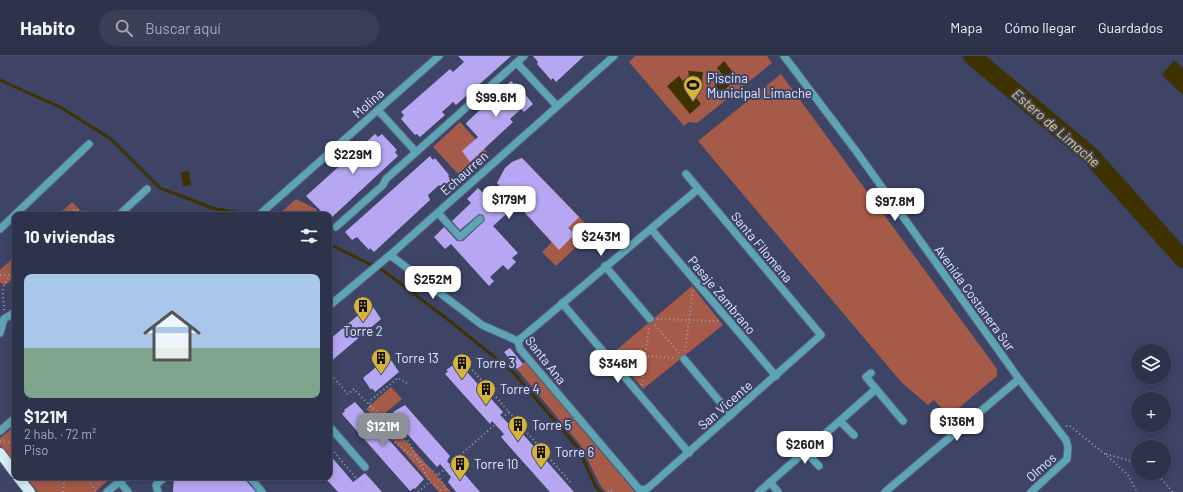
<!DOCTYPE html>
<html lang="es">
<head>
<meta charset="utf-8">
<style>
  body { margin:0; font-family:Barlow,sans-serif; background:#3a3f56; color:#f1f3f6; height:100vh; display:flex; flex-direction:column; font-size:15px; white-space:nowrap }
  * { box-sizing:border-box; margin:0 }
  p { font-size:13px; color:#a7aab5 }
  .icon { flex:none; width:22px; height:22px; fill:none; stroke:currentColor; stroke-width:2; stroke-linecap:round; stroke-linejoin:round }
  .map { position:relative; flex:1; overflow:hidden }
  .side { position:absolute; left:12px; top:156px; width:320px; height:268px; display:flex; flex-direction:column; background:#2e334c; border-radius:8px; box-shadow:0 2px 10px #0003,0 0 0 1px #494e64 }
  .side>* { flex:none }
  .buttons { position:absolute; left:1131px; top:288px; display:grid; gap:8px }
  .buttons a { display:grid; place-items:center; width:40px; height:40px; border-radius:50%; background:#2e334c; box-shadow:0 2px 10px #0003,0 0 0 1px #494e64; font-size:20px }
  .price { position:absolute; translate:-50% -34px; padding:0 9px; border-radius:8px; background:#fff; color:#222; font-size:13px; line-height:26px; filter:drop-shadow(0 1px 2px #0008) }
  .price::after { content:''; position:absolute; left:50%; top:24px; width:12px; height:9px; margin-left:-6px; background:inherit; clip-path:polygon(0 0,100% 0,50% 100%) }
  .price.active { background:#8c9099; color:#fff }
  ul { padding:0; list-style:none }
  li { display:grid; align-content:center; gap:8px; height:212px; padding:0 12px }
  li span { display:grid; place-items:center; height:124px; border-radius:8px; color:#555 }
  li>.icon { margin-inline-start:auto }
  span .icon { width:72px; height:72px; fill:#fffc; stroke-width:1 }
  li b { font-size:17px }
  h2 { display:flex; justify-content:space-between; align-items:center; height:48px; padding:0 12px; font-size:17px }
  header { display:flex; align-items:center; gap:24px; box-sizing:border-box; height:56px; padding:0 20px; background:#2e334c; border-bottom:1px solid #494e64 }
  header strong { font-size:19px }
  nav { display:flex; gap:22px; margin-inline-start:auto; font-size:14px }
  .search { width:280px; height:36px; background:#3a3f56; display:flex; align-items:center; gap:10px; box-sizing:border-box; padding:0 14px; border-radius:22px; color:#a7aab5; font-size:15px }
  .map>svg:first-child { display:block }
  .green { fill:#a65a48 }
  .water { fill:#3e3201 }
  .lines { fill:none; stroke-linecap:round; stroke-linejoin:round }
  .stream { stroke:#3e3201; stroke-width:3 }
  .river { stroke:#3e3201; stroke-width:18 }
  .building { fill:#b7a6f2 }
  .minor-casing { stroke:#5b6281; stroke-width:9 }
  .major-casing { stroke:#5b6281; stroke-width:12 }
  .path { stroke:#989eb9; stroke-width:2; stroke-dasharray:1 3; stroke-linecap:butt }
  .minor { stroke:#5da5b5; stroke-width:7 }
  .major { stroke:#d4eef5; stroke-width:10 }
  .labels { text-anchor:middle; stroke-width:4; stroke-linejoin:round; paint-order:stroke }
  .poi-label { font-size:13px; fill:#e4e9fe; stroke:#3d4466; text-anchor:start }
  .street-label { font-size:13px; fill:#e4e9fe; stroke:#3d4466 }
  .water-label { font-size:14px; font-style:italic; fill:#efcf5b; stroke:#3d4466 }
</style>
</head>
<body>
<header>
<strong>Habito</strong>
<div class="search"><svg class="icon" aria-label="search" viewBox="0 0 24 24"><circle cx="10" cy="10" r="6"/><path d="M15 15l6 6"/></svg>Buscar aquí</div>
<nav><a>Mapa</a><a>Cómo llegar</a><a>Guardados</a></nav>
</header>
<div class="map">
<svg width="1183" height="436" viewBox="0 0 1183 436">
  <rect width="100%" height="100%" fill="#3d4466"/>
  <g class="green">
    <polygon points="635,0 767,0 772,7 697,67 689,66 684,70 629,6"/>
    <polygon points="781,18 997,313 997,320 949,360 934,344 928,349 902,327 698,85"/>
    <polygon points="460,66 487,96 461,121 433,91"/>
    <path d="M522 102 593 175 556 210 542 196 552 186 497 127C503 115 508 105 522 102Z"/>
    <polygon points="296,143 316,153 320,159 278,159"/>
    <polygon points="72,146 82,156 78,159 58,159"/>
    <polygon points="15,200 15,220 6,229 0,227 0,214"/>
    <polygon points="692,230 723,269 643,333 613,297"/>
    <polygon points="525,306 635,436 606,436 600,429 581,390 517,313"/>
    <polygon points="391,331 402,343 383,359 451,436 439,436 366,353"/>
    <polygon points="15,370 15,408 0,389 0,382"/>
    <polygon points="26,421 112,421 95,436 38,436"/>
  </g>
  <g class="water">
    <polygon points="1174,4 1183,12 1183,39 1162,19"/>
    <polygon points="724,5 732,15 730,29 721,37 715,29 724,21 717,12"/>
    <polygon points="688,15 703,16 702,26 693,24 687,30 701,48 690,58 667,30 679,20 683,25 689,20"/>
    <polygon points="189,115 191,129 183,130 181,116"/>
  </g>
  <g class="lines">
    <g class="stream">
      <polyline points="0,24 60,51 111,83 160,132 215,153 244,157"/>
      <polyline points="329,188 384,215 451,266 513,316 578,392 596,431 601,436"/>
    </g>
    <polyline class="river" points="972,0 1090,99 1183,203"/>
  </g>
  <g class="building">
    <polygon points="458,0 511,0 456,49 453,46 442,56 445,59 420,81 417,78 415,79 401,63 404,59 401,56 450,13 453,16 464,6"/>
    <polygon points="533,0 584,0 556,26 553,22 551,24 537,8 538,6"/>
    <polygon points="511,25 514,28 516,27 533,48 524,56 521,53 510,63 513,66 470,106 462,95 478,81 466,68 467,66"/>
    <polygon points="375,78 378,81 382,78 397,94 395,96 398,100 331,162 329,159 325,159 306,140"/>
    <polygon points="430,100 433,104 435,102 449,119 448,120 451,124 442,132 439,129 428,139 430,144 374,196 370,192 369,194 357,181 352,184 345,176"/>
    <polygon points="522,102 579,161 568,172 575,178 559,194 517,148 493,170 518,197 512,202 516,206 508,214 503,209 490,221 494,225 489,230 451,188 445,193 434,181 444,171 457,185 463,185 485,164 483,159 479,158 460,174 452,165 471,147 467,143 478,132 491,145 503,133 497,127 505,112 512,106"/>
    <polygon points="369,250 372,253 373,251 381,263 329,307 329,284"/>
    <polygon points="510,292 523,308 517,313 504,296"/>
    <polygon points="387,302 390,305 391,304 399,316 375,336 372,332 371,334 363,322"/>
    <polygon points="458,306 503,356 500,359 511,370 514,368 574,436 550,436 524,407 501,381 504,378 492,365 490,368 445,318 448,315 446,314"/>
    <polygon points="355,346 424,423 415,433 414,432 410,435 342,358 345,355 344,354"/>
    <polygon points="405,349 450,400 447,405 458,417 461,414 480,436 456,436 448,426 451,421 440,408 437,411 392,361 395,358 393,356"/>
    <polygon points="329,398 353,426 365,417 382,436 338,436 327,424 329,423"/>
    <polygon points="174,421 243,421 256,436 173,436"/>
  </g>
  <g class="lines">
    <g class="minor-casing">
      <g id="minor">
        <polyline points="784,0 856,95 1019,323 1066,384 1068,391 1067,403 1031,436"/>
        <polyline points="517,7 557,50"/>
        <polyline points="378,54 416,96"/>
        <polyline points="438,157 460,181 480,163"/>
        <polyline points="119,159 147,133"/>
        <polyline points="259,159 439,0"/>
        <polyline points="336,171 383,129 386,123 524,0"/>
        <polyline points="0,173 89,88"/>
        <polyline points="651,173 776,320"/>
        <polyline points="390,199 482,269 518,285 520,293 638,432 642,434"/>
        <polyline points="605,210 650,263"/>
        <polyline points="562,247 689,397"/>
        <polyline points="329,250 390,199 614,0"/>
        <polyline points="0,277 4,263 15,256"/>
        <polyline points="518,285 698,133"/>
        <polyline points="684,303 731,359"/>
        <polyline points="871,317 866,321 876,333"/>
        <polyline points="840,365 854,379"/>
        <polyline points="329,370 365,411"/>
        <polyline points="0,375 15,362"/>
        <polyline points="805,395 819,410"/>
        <polyline points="250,421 262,436"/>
        <polyline points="119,425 128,436"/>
        <polyline points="770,426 778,436"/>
        <polyline points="642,434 648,432 821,279 686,118"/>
        <polyline points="107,436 125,421"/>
        <polyline points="158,436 156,429 165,421"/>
        <polyline points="759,436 876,333 903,365"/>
        <polyline points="885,436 1019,323"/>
      </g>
    </g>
    <g class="major-casing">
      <g id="major">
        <polyline points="0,397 15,417"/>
        <polyline points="18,421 30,436"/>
      </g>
    </g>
    <g class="path">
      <polyline points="67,159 76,153 78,155 76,159"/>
      <polyline points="0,219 15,218"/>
      <path d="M4 254C5 245 0 236 5 227 8 221 13 218 15 211"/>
      <polyline points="657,263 719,265"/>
      <polyline points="655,269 679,297"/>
      <polyline points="685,295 693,234"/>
      <polyline points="616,298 676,302"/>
      <polyline points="334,322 348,338 354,333 369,349 403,376 430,426 443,436"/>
      <polyline points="407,327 398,322 370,345 369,349 393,385 438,419 509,356 468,309"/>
      <polyline points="642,329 649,270"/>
      <polyline points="509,356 571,427"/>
      <polyline points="1066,370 1070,370 1105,398 1128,419 1137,436"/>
      <polyline points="0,385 15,388"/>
      <polyline points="329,390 368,436"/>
      <polyline points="1106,398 1138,407"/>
      <polyline points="1156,417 1173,436"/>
      <polyline points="438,419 448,436"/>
      <polyline points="86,421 97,436"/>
      <polyline points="63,436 65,421"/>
      <polyline points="418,436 430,426"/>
      <polyline points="608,436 610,434 613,436"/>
    </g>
    <use href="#minor" class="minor"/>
    <use href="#major" class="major"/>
  </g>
  <defs>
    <g id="stadium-pin" transform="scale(1)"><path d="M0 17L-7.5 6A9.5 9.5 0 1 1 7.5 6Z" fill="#d6b534" stroke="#3d4466"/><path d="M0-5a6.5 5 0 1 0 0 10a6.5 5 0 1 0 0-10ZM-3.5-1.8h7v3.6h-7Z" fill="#111"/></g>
    <g id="building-pin" transform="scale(1)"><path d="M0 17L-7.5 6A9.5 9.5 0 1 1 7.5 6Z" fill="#d6b534" stroke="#3d4466"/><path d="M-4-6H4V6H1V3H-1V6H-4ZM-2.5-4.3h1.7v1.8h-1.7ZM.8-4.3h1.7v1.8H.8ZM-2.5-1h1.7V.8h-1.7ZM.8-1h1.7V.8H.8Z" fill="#111"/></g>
  </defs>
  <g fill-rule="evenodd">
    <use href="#stadium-pin" x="693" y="29"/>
    <use href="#building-pin" x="363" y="250"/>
    <use href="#building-pin" x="381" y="302"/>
    <use href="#building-pin" x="462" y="307"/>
    <use href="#building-pin" x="486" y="333"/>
    <use href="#building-pin" x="518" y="369"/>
    <use href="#building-pin" x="541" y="396"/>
    <use href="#building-pin" x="460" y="408"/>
  </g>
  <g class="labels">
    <g class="poi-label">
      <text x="707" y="27">Piscina<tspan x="707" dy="15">Municipal Limache</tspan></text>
      <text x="363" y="280" text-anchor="middle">Torre 2</text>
      <text x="395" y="307">Torre 13</text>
      <text x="476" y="312">Torre 3</text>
      <text x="500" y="338">Torre 4</text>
      <text x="532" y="374">Torre 5</text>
      <text x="555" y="401">Torre 6</text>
      <text x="474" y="413">Torre 10</text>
    </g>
    <g class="street-label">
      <text transform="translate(368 47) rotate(-42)" y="5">Molina</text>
      <text transform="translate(464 117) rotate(-42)" y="5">Echaurren</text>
      <text transform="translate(762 191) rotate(50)" y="5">Santa Filomena</text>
      <text transform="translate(722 239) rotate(50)" y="5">Pasaje Zambrano</text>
      <text transform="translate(975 242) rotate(54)" y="5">Avenida Costanera Sur</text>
      <text transform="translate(546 304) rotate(52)" y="5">Santa Ana</text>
      <text transform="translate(725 349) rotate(-41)" y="5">San Vicente</text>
      <text transform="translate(1041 411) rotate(-42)" y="5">Olmos</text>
    </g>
    <g class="water-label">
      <text transform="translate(1056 72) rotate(41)" y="5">Estero de Limache</text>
    </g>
  </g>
</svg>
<div class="buttons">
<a><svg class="icon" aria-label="layers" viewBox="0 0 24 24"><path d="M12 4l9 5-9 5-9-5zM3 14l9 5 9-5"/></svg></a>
<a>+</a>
<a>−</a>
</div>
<b class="price" style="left:496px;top:62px">$99.6M</b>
<b class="price" style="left:353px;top:119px">$229M</b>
<b class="price" style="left:509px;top:164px">$179M</b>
<b class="price" style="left:895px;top:166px">$97.8M</b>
<b class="price" style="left:601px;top:201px">$243M</b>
<b class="price" style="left:433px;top:244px">$252M</b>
<b class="price" style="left:618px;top:328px">$346M</b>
<b class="price" style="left:957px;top:386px">$136M</b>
<b class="price active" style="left:383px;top:391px">$121M</b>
<b class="price" style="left:805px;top:409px">$260M</b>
<section class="side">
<h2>10 viviendas<svg class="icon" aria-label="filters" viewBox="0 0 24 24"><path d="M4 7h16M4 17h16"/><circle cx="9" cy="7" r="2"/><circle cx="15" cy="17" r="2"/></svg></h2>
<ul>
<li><span style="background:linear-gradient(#a9c7e8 60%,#7fa58c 0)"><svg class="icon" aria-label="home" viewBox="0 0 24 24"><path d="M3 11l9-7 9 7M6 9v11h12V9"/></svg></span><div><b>$121M</b><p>2 hab. · 72 m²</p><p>Piso</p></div></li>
</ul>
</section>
</div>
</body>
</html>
